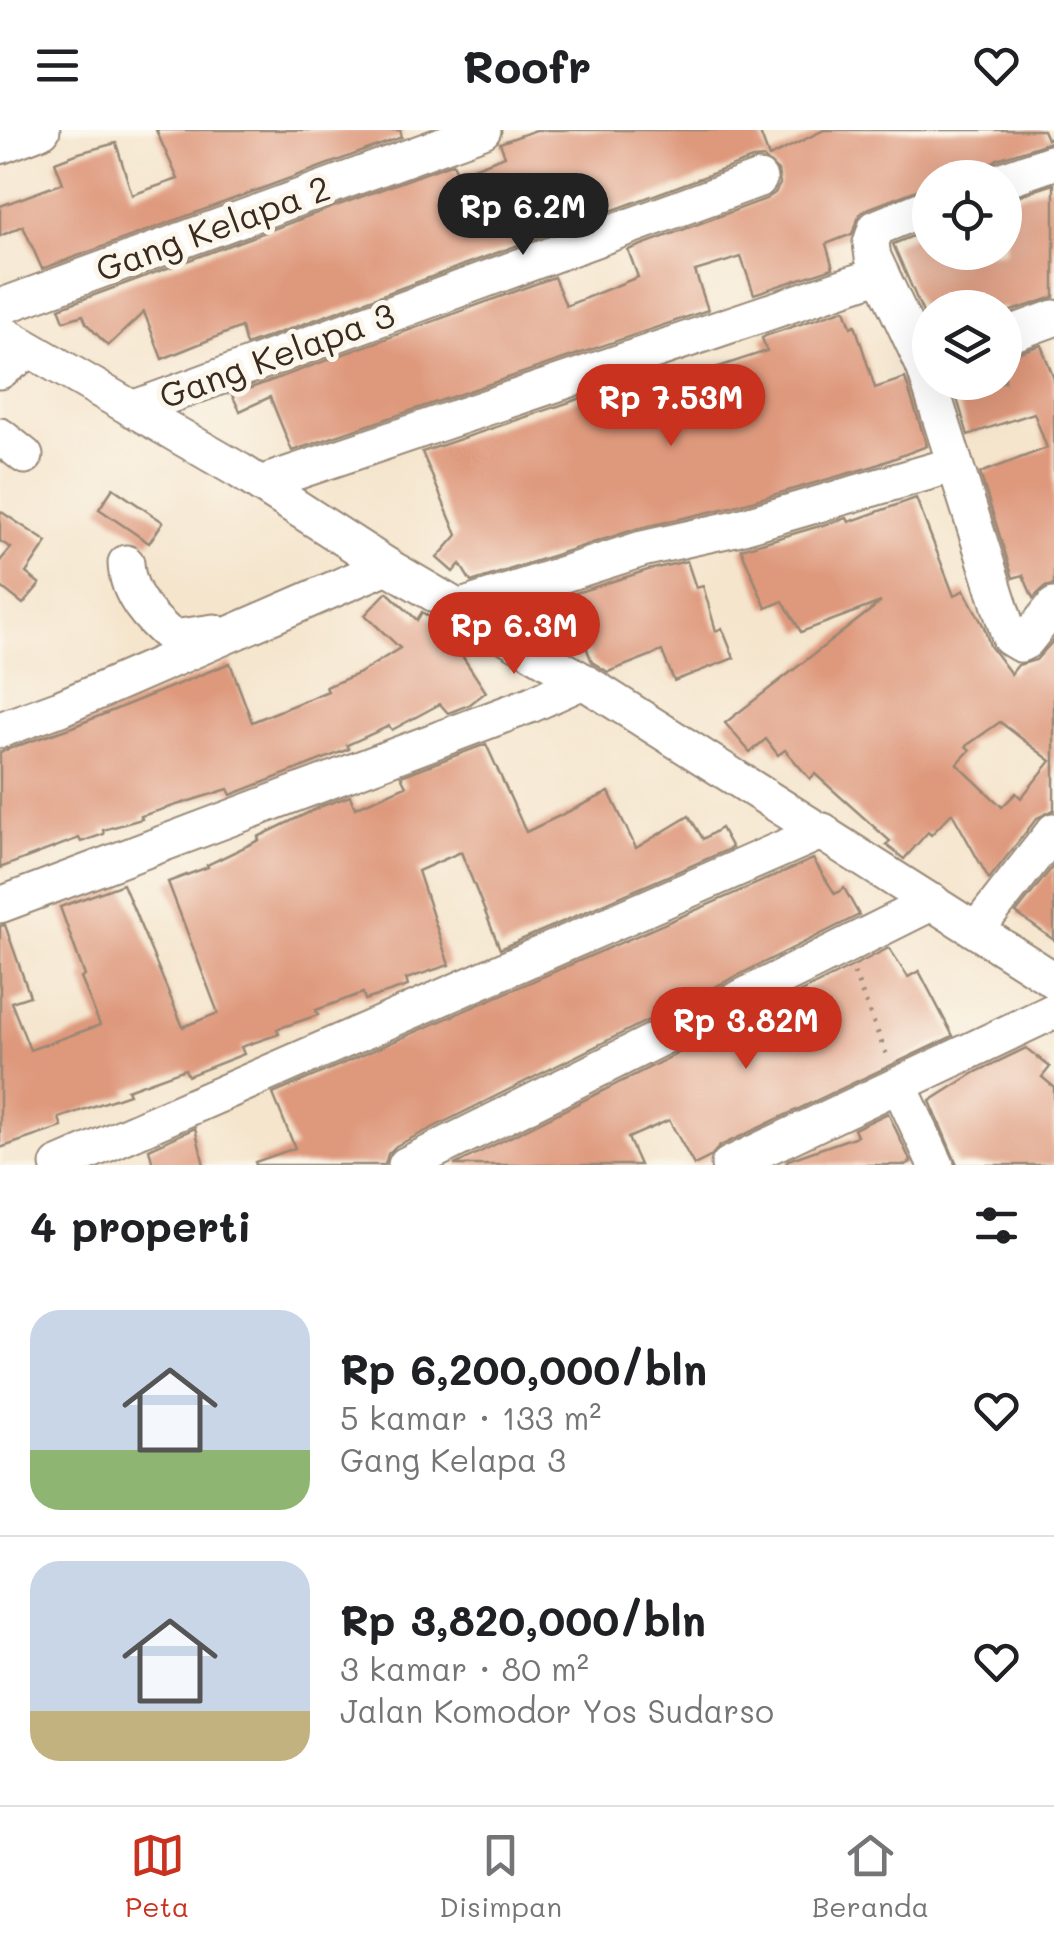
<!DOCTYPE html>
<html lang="id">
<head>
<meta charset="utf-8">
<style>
  body { margin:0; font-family:Mali,sans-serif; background:#f2f2f2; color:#202124; height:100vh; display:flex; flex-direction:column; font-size:38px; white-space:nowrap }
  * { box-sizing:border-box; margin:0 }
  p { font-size:32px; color:#757577 }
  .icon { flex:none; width:55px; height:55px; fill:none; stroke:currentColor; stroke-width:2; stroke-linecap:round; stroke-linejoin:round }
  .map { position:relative; height:1035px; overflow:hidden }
  .drawer { display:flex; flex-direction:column; background:#fff; flex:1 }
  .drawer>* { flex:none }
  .fabs { position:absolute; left:912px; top:30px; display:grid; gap:20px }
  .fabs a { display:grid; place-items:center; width:110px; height:110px; border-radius:50%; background:#fff; box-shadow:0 10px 40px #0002; font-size:50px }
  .price { position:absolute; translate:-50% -85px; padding:0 22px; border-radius:35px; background:#c8321e; color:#fff; font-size:32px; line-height:65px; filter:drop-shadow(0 2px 5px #0008) }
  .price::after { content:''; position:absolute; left:50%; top:60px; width:30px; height:22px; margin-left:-15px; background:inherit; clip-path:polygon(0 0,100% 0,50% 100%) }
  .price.on { background:#222; color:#fff }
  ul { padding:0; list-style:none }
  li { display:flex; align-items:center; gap:30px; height:250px; padding:0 30px }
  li+li { border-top:2px solid #e0e0e0 }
  li span { display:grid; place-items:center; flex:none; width:280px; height:200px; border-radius:30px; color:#555 }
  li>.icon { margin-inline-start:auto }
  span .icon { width:120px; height:120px; fill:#fffc; stroke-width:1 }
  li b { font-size:42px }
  h2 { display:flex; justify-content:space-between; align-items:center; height:120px; padding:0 30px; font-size:42px }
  header { display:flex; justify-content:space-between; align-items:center; height:130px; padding:0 30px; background:#fff; font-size:45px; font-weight:700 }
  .menu { display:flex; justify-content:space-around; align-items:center; height:140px; border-top:2px solid #e0e0e0; background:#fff; font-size:28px; color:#757577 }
  .menu a { display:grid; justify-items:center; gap:5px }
  .menu .on { color:#c8321e }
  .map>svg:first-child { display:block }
  .building { fill:#de987b; fill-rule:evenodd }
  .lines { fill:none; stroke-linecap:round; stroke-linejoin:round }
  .minor-casing { stroke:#988876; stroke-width:39 }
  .path { stroke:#988876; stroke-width:5; stroke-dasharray:2.5 8; stroke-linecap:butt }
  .minor { stroke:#fff; stroke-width:35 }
  .labels { text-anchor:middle; stroke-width:10; stroke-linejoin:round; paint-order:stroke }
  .street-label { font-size:35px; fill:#3b2a1e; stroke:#fbf7ec }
</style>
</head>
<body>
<header><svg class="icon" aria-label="menu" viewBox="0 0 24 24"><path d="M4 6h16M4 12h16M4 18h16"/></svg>Roofr<svg class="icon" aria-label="heart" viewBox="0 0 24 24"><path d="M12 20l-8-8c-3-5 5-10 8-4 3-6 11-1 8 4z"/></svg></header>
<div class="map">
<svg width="1054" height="1035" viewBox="0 0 1054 1035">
  <rect width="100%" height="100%" fill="#fbf7ec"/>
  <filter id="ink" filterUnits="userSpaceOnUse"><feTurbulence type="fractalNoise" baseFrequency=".01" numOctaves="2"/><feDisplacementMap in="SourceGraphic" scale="20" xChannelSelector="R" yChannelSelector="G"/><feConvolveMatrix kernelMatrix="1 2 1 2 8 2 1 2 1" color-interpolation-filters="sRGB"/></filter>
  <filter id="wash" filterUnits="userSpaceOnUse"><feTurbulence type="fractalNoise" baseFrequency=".0048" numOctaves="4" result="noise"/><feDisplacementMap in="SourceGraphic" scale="40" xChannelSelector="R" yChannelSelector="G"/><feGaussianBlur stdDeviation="2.25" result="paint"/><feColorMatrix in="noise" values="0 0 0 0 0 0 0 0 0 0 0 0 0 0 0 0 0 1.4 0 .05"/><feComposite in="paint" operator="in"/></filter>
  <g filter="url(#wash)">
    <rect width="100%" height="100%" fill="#f5e5cd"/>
    <g id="blocks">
      <g class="building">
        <polygon points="156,0 400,0 402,7 42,139 23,96 0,106 0,76 63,53 55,32 79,23 116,13 132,65 178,49"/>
        <polygon points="536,0 759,0 769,27 824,0 1043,0 1047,9 1054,6 1054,11 997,29 988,36 984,48 930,48 930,55 867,79 860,84 852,104 826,114 833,138 754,164 741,127 695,141 708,180 292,321 270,267 240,281 232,265 554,147 566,176 638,147 628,120 766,69 775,63 780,54 778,41 764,28 752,29 246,215 241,197 162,229 144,182 108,216 86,193 83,185 64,191 59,178 453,33 458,44 505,26 500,13"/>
        <polygon points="1054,54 1054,167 1005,183 1005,178 930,178 930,199 893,114 930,99 930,122 1005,122 1005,70"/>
        <polygon points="845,179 851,197 855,195 875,258 905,248 927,316 874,336 731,377 636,399 471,452 460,434 453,442 437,428 457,405 422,322 656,243 658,252 683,242 685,248 767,221 762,208 768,205"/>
        <polygon points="1041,215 1054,249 1054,455 1045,457 1033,468 1023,445 1013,448 980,343 1047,318 1034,283 968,305 952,252 1005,252 1005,227"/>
        <polygon points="113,358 163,392 149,413 99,379"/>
        <path d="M916 368 954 466 964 460 984 497 990 516 1011 544 1018 535 1036 530 1054 510V680L1037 688 989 749 952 683 931 705 928 702 904 729 886 715 890 711 815 644 810 649 785 620 778 625 766 609 750 622 725 593 881 472 801 502 783 471 766 478 741 419 847 388 849 392ZM1000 592 1051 631 1021 668 1016 663 1002 677 957 634 970 620 966 616Z"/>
        <polygon points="0,381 47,412 26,443 40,454 23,474 0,456 0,431 11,418 0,411"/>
        <polygon points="687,431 696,458 703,456 716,501 722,498 734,528 674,551 662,521 608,542 592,532 585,514 572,520 567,517 552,488 538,500 519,481 648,440"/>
        <polygon points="387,462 417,490 422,482 443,497 486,562 469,575 448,583 440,574 392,600 389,596 347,615 349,619 231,665 228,659 141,686 142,689 103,700 104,704 81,712 79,708 0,738 0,622 72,597 230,533 252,592 328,561 326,557 360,543 400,518 365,485"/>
        <polygon points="486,614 526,702 609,662 636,718 689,686 703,709 721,698 732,718 500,819 461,722 418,741 449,835 406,849 408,856 365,870 363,863 316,880 318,885 277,899 279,904 241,917 244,924 188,946 185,939 127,960 129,964 59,988 62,997 0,1018 0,796 5,795 30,866 11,872 30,920 100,895 81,848 85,846 60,777 123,754 183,897 218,883 168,752 208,737 207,735 259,710 258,707 322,676 350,666 355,678 406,656 401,646"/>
        <polygon points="813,729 835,764 844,758 859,785 396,1016 388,1024 385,1035 256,1035 255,1032 295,1018 273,964"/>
        <polygon points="1054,735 1054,810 1016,783"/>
        <polygon points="889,818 908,847 919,841 953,906 720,1016 710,1027 694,1035 669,990 628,1008 640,1035 454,1035"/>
        <polygon points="1026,918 1050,937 1042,947 1054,957 1054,1035 957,1035 930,971 976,942"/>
        <polygon points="888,983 911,1032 905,1035 785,1035 788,1030 857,1006 854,999"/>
        <polygon points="195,998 204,1035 153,1035 149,1019"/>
      </g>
    </g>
  </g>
  <g filter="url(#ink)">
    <use href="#blocks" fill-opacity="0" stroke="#988876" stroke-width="2.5"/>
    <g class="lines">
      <g class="minor-casing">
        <g id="minor">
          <polyline points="0,16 42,0"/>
          <polyline points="1005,49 1054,32"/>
          <polyline points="0,177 483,0"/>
          <polyline points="0,202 240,341 387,436 583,551 1054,850"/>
          <polyline points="1005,206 1054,188"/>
          <polyline points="930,234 924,236 1010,508 1020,514 1026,511 1054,476"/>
          <polyline points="924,236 873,127 871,113 876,98 930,76"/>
          <polyline points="0,241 30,220"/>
          <polyline points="132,279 759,49"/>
          <polyline points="0,306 25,326"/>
          <polyline points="260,354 881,144"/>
          <path d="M126 433C127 465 150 489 173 508L214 502"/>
          <polyline points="461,477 642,419 736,398 953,335"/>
          <polyline points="0,600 60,578 387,436"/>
          <polyline points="0,775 530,575 583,551"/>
          <polyline points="977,799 1054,701"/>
          <polyline points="899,955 936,1035"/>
          <polyline points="58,1035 823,701"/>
          <polyline points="406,1035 933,772"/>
          <polyline points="729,1035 1054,881"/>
        </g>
      </g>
      <polyline class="path" points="854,843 887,926"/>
      <use href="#minor" class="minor"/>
    </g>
  </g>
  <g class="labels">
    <g class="street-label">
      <text transform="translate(213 99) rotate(-20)" y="12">Gang Kelapa 2</text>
      <text transform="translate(277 226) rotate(-20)" y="12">Gang Kelapa 3</text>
    </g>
  </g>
</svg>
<div class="fabs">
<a><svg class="icon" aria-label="locate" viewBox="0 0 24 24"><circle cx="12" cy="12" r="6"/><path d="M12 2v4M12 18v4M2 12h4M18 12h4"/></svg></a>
<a><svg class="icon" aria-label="layers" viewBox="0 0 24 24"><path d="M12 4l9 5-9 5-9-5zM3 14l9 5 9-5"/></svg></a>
</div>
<b class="price on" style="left:523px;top:128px">Rp 6.2M</b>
<b class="price" style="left:671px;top:319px">Rp 7.53M</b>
<b class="price" style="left:514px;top:547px">Rp 6.3M</b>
<b class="price" style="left:746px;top:942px">Rp 3.82M</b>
</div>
<section class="drawer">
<h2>4 properti<svg class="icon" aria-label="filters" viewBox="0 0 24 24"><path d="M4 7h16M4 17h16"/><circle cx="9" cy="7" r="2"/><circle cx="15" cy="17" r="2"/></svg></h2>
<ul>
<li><span style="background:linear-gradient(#c9d6e8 70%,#8fb573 0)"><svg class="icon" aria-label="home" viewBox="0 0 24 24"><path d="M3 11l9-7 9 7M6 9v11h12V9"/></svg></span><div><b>Rp 6,200,000/bln</b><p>5 kamar · 133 m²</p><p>Gang Kelapa 3</p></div><svg class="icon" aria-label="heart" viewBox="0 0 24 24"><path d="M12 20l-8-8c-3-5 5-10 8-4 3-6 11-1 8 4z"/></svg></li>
<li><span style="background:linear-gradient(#c9d6e8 75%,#c2b280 0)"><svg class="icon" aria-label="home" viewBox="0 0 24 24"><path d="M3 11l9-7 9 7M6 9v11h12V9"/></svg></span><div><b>Rp 3,820,000/bln</b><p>3 kamar · 80 m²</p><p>Jalan Komodor Yos Sudarso</p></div><svg class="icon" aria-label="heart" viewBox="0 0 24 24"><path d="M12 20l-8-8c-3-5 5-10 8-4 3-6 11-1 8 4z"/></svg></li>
</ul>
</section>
<nav class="menu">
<a class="on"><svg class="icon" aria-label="map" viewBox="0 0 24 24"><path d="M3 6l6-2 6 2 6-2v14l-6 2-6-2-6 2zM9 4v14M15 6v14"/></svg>Peta</a>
<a><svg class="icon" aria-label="saved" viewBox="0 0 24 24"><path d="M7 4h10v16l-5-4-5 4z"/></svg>Disimpan</a>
<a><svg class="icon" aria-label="home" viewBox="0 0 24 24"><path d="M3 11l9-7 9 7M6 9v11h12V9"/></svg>Beranda</a>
</nav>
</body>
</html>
